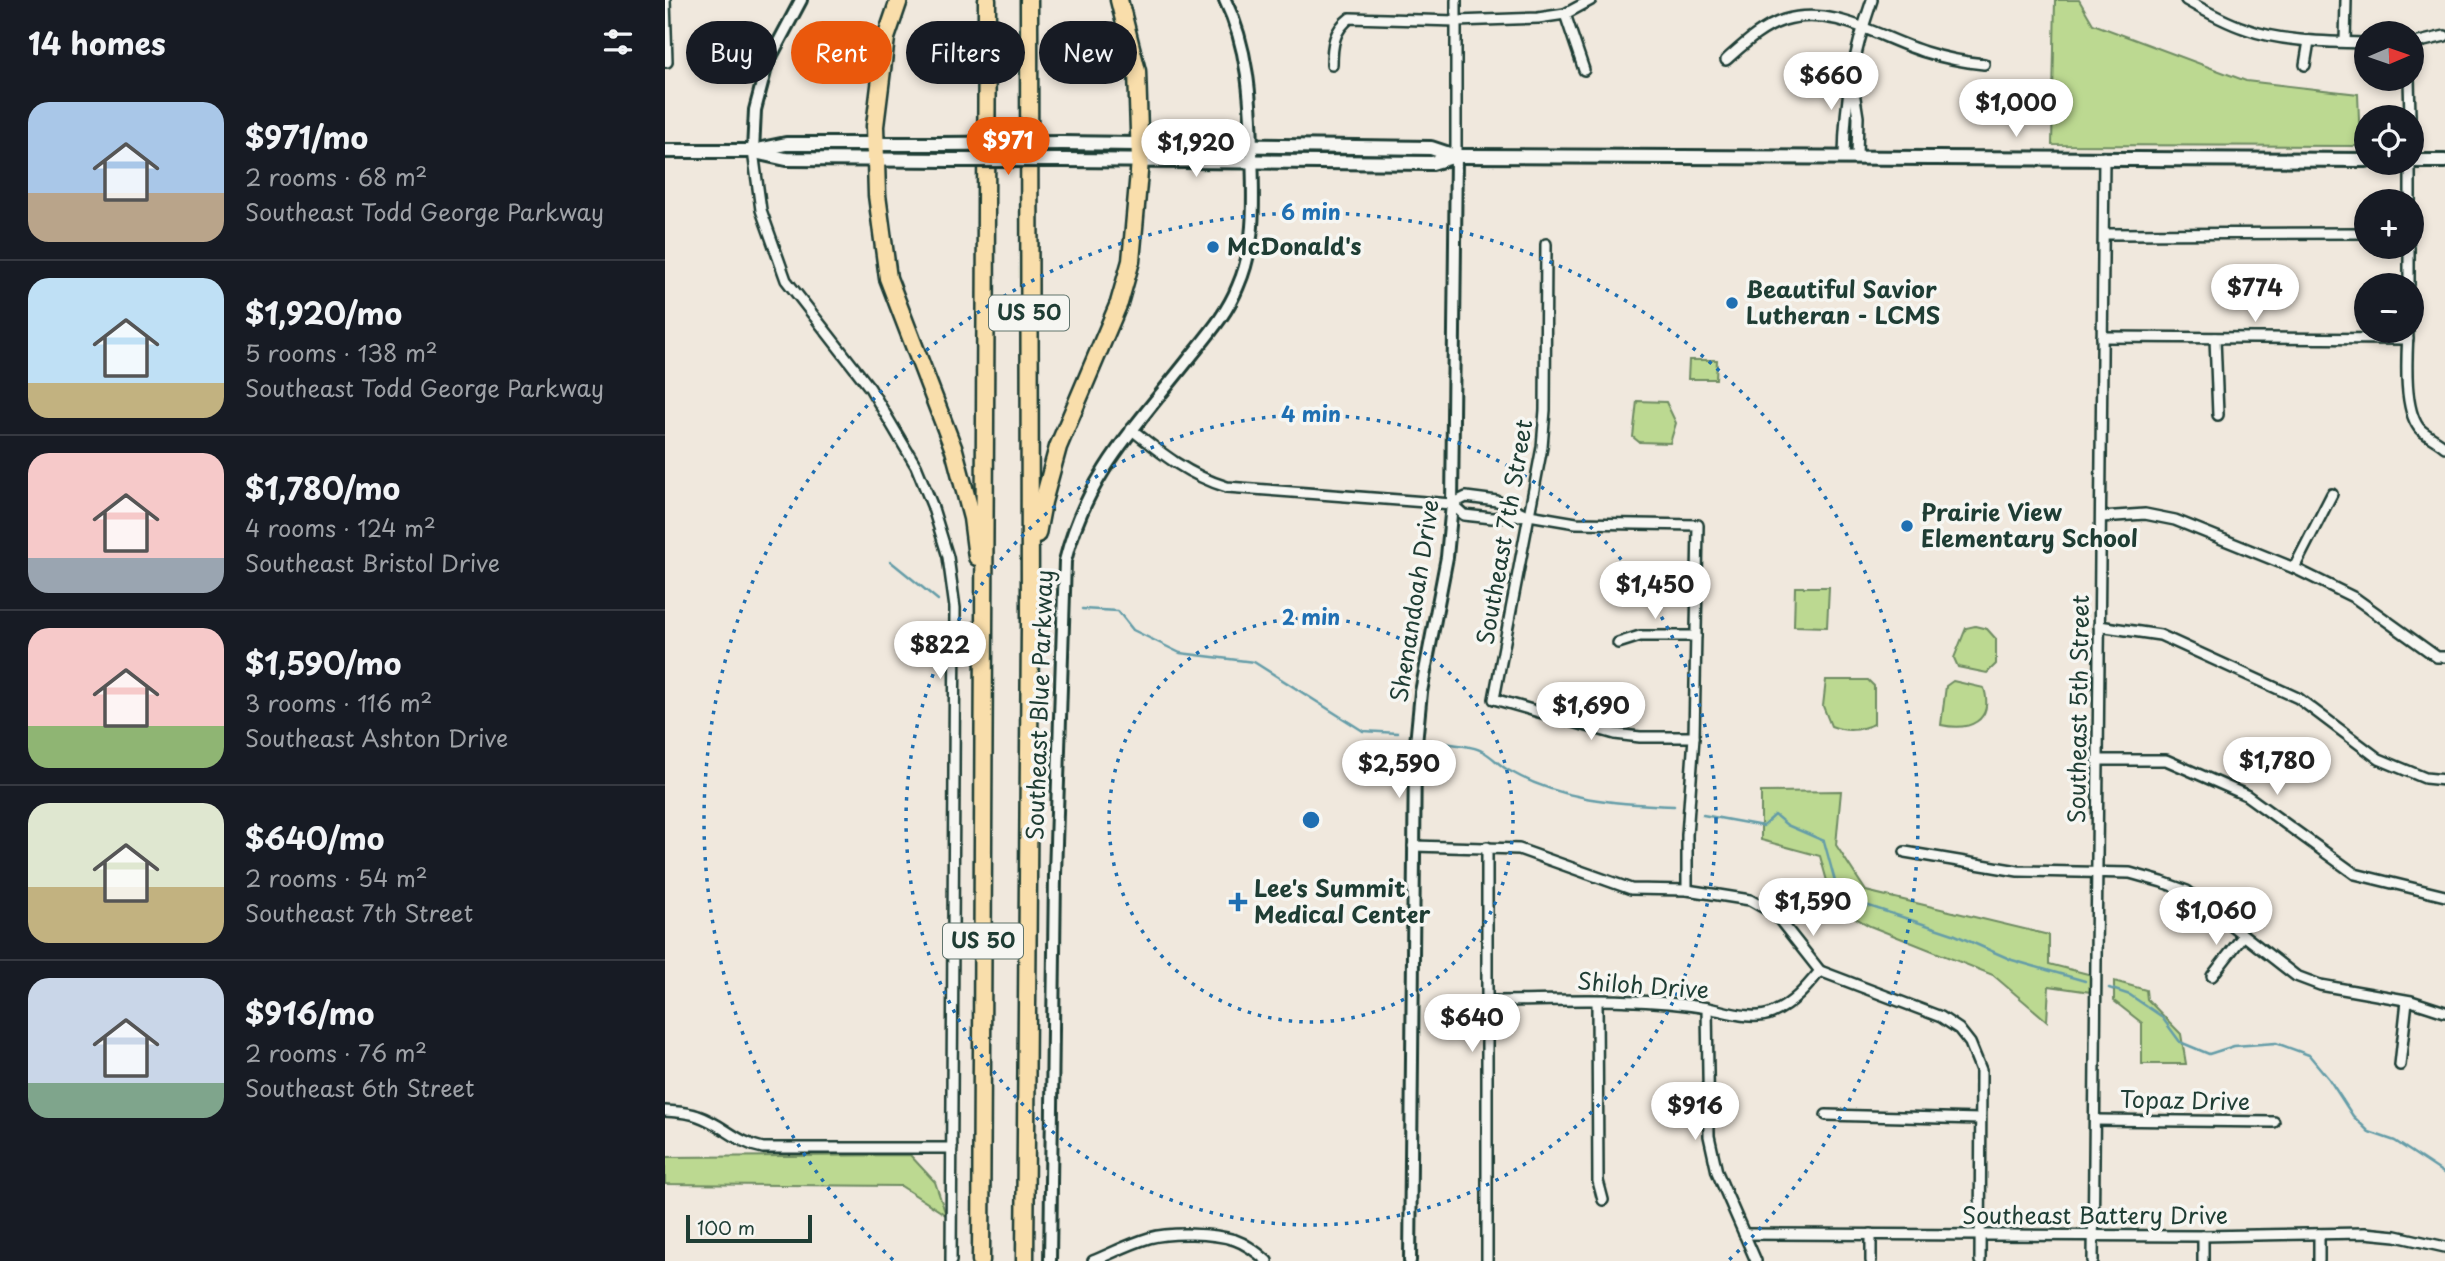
<!DOCTYPE html>
<html lang="en">
<head>
<meta charset="utf-8">
<style>
  body { margin:0; font-family:"Playpen Sans",sans-serif; background:#242831; color:#f1f3f6; height:100vh; display:flex; flex-direction:column; font-size:26px; white-space:nowrap }
  * { box-sizing:border-box; margin:0 }
  p { font-size:23px; color:#9ea1a6 }
  .icon { flex:none; width:38px; height:38px; fill:none; stroke:currentColor; stroke-width:2; stroke-linecap:round; stroke-linejoin:round }
  .map { position:relative; flex:1; overflow:hidden }
  .details { display:flex; flex-direction:column; background:#171b24; width:665px }
  .details>* { flex:none }
  .guide { position:absolute; left:21px; top:21px; width:665px; height:63px; display:flex; gap:14px }
  .needle { width:46px; rotate:88deg }
  .fabs { position:absolute; left:1689px; top:21px; display:grid; gap:14px }
  .fabs a { display:grid; place-items:center; width:70px; height:70px; border-radius:50%; background:#171b24; box-shadow:0 4px 10px #0003; font-size:35px }
  .scale { position:absolute; left:21px; bottom:18px; width:126px; box-sizing:border-box; padding-left:7px; border:4px solid #1f3d34; border-top:0; font-size:19px; line-height:24px; white-space:nowrap; color:#1f3d34; -webkit-text-stroke:5px #f6f6f2; paint-order:stroke }
  .price { position:absolute; translate:-50% -60px; padding:0 16px; border-radius:24px; background:#fff; color:#222; font-size:23px; line-height:46px; filter:drop-shadow(0 2px 4px #0008) }
  .price::after { content:''; position:absolute; left:50%; top:42px; width:21px; height:16px; margin-left:-10px; background:inherit; clip-path:polygon(0 0,100% 0,50% 100%) }
  .price.selected { background:#ea580c; color:#fff }
  ul { padding:0; list-style:none }
  li { display:flex; align-items:center; gap:21px; height:175px; padding:0 28px }
  li+li { border-top:2px solid #363941 }
  li span { display:grid; place-items:center; flex:none; width:196px; height:140px; border-radius:21px; color:#555 }
  li>.icon { margin-inline-start:auto }
  span .icon { width:84px; height:84px; fill:#fffc; stroke-width:1 }
  li b { font-size:30px }
  h2 { display:flex; justify-content:space-between; align-items:center; height:84px; padding:0 28px; font-size:30px }
  .chip { padding:0 24px; border-radius:32px; background:#171b24; box-shadow:0 4px 10px #0003; font-size:24px; line-height:63px }
  .chip.selected { background:#ea580c; color:#fff }
  main { display:flex; flex:1; min-height:0 }
  .map>svg:first-child { display:block }
  .green { fill:#bcd991; stroke:#6e8b62; stroke-width:2 }
  .lines { fill:none; stroke-linecap:round; stroke-linejoin:round }
  .stream { stroke:#659da8; stroke-width:2.5 }
  .minor-casing { stroke:#1f3d34; stroke-width:14 }
  .tertiary-casing { stroke:#1f3d34; stroke-width:16 }
  .secondary-casing { stroke:#1f3d34; stroke-width:18 }
  .motorway-casing { stroke:#1f3d34; stroke-width:21 }
  .minor { stroke:#f6f6f2; stroke-width:9 }
  .tertiary { stroke:#f6f6f2; stroke-width:10 }
  .secondary { stroke:#f6f6f2; stroke-width:12 }
  .motorway { stroke:#f9deab; stroke-width:16 }
  .secondary-bridge-casing { stroke:#1f3d34; stroke-width:18; stroke-linecap:butt }
  .secondary-bridge { stroke:#f6f6f2; stroke-width:12 }
  .ring { fill:none; stroke:#1f6fb2; stroke-width:3.5; stroke-dasharray:3.5 7 }
  .poi-dot { fill:#1f6fb2; stroke:#f6f6f2; stroke-width:2.5 }
  .labels { text-anchor:middle; stroke-width:7; stroke-linejoin:round; paint-order:stroke }
  .shield { fill:#f6f6f2; stroke:#60746d; stroke-width:2 }
  .shield-label { font-size:21px; font-weight:bold; fill:#1f3d34 }
  .poi-label { font-size:23px; font-weight:bold; fill:#1f3d34; stroke:#f6f6f2; text-anchor:start }
  .street-label { font-size:23px; fill:#1f3d34; stroke:#f6f6f2 }
  .centre { fill:#1f6fb2; stroke:#f6f6f2; stroke-width:3.5 }
  .ring-label { font-size:21px; text-anchor:middle; font-weight:bold; fill:#1f6fb2; stroke:#f6f6f2; stroke-width:7; stroke-linejoin:round; paint-order:stroke }
</style>
</head>
<body>
<main>
<section class="details">
<h2>14 homes<svg class="icon" aria-label="filters" viewBox="0 0 24 24"><path d="M4 7h16M4 17h16"/><circle cx="9" cy="7" r="2"/><circle cx="15" cy="17" r="2"/></svg></h2>
<ul>
<li><span style="background:linear-gradient(#a9c7e8 65%,#b9a48a 0)"><svg class="icon" aria-label="home" viewBox="0 0 24 24"><path d="M3 11l9-7 9 7M6 9v11h12V9"/></svg></span><div><b>$971/mo</b><p>2 rooms · 68 m²</p><p>Southeast Todd George Parkway</p></div></li>
<li><span style="background:linear-gradient(#bfe0f5 75%,#c2b280 0)"><svg class="icon" aria-label="home" viewBox="0 0 24 24"><path d="M3 11l9-7 9 7M6 9v11h12V9"/></svg></span><div><b>$1,920/mo</b><p>5 rooms · 138 m²</p><p>Southeast Todd George Parkway</p></div></li>
<li><span style="background:linear-gradient(#f6c9c9 75%,#9aa5b1 0)"><svg class="icon" aria-label="home" viewBox="0 0 24 24"><path d="M3 11l9-7 9 7M6 9v11h12V9"/></svg></span><div><b>$1,780/mo</b><p>4 rooms · 124 m²</p><p>Southeast Bristol Drive</p></div></li>
<li><span style="background:linear-gradient(#f6c9c9 70%,#8fb573 0)"><svg class="icon" aria-label="home" viewBox="0 0 24 24"><path d="M3 11l9-7 9 7M6 9v11h12V9"/></svg></span><div><b>$1,590/mo</b><p>3 rooms · 116 m²</p><p>Southeast Ashton Drive</p></div></li>
<li><span style="background:linear-gradient(#dfe7d0 60%,#c2b280 0)"><svg class="icon" aria-label="home" viewBox="0 0 24 24"><path d="M3 11l9-7 9 7M6 9v11h12V9"/></svg></span><div><b>$640/mo</b><p>2 rooms · 54 m²</p><p>Southeast 7th Street</p></div></li>
<li><span style="background:linear-gradient(#c9d6e8 75%,#7fa58c 0)"><svg class="icon" aria-label="home" viewBox="0 0 24 24"><path d="M3 11l9-7 9 7M6 9v11h12V9"/></svg></span><div><b>$916/mo</b><p>2 rooms · 76 m²</p><p>Southeast 6th Street</p></div></li>
</ul>
</section>
<div class="map">
<svg width="1780" height="1261" viewBox="0 0 1780 1261">
  <rect width="100%" height="100%" fill="#f0e8dd"/>
  <filter id="ink" filterUnits="userSpaceOnUse"><feTurbulence type="fractalNoise" baseFrequency=".0143" numOctaves="2"/><feDisplacementMap in="SourceGraphic" scale="14" xChannelSelector="R" yChannelSelector="G"/><feConvolveMatrix kernelMatrix="1 2 1 2 8 2 1 2 1" color-interpolation-filters="sRGB"/></filter>
  <g filter="url(#ink)">
    <g class="green">
      <polygon points="1390,0 1414,0 1428,24 1581,81 1693,94 1695,146 1387,145"/>
      <polygon points="1024,360 1052,360 1051,379 1023,379"/>
      <polygon points="972,401 1001,402 1011,423 1005,443 974,442 968,437"/>
      <polygon points="1130,587 1164,587 1162,627 1129,626"/>
      <polygon points="1310,626 1322,629 1331,639 1331,664 1322,673 1293,667 1289,658 1301,628"/>
      <path d="M1161 680H1203L1209 686V724C1193 731 1182 732 1166 726L1158 706Z"/>
      <path d="M1288 681 1319 688C1329 722 1304 731 1276 725L1281 686Z"/>
      <polygon points="1176,791 1171,845 1201,891 1384,935 1384,964 1427,975 1426,992 1384,986 1382,1021 1328,975 1205,926 1169,906 1155,856 1096,840 1096,792"/>
      <polygon points="1449,981 1481,990 1482,999 1516,1034 1521,1064 1477,1064 1477,1023 1449,1001"/>
      <polygon points="245,1155 270,1182 281,1215 236,1186 0,1184 0,1157"/>
    </g>
    <g class="lines">
      <g class="stream">
        <polyline points="225,561 273,600"/>
        <polyline points="417,609 453,611 468,630 515,653 589,662 698,731 733,733"/>
        <path d="M765 740C780 745 805 744 817 751 827 756 834 765 843 770 895 800 950 804 1009 806"/>
        <polyline points="1038,815 1098,826 1110,815 1122,825 1159,841 1174,896 1288,934 1347,960 1420,981"/>
        <polyline points="1444,988 1465,995 1496,1016 1515,1042 1544,1054 1569,1046 1611,1043 1644,1055 1664,1079 1688,1116 1704,1132 1730,1141 1780,1174"/>
      </g>
      <g class="minor-casing">
        <g id="minor">
          <path d="M1521 0C1540 11 1560 22 1581 29 1616 42 1664 42 1701 43"/>
          <polyline points="900,14 919,70"/>
          <polyline points="1680,42 1681,0"/>
          <polyline points="1746,44 1780,36"/>
          <path d="M1061 60C1079 44 1097 27 1119 20 1169 5 1215 38 1260 52 1279 58 1299 62 1319 64"/>
          <polyline points="0,62 2,62 0,0"/>
          <path d="M667 65C667 45 669 30 685 18L791 21 873 18 900 14 926 0"/>
          <polyline points="1640,65 1644,41"/>
          <polyline points="1187,79 1193,117 1192,156"/>
          <polyline points="1744,79 1745,117"/>
          <polyline points="88,151 96,210 121,280 205,388 251,466 267,505 283,557 290,608 286,1261"/>
          <polyline points="791,156 791,0"/>
          <path d="M1179 156C1180 98 1188 55 1207 0"/>
          <polyline points="1745,201 1745,163"/>
          <polyline points="1439,234 1701,233"/>
          <polyline points="881,244 880,410 877,447 829,699 950,734 975,737 1029,737"/>
          <polyline points="1744,285 1744,247"/>
          <path d="M1743 331C1742 356 1738 407 1754 428 1760 435 1772 440 1780 447"/>
          <polyline points="1437,337 1743,339"/>
          <polyline points="1550,338 1553,415"/>
          <path d="M466 429C497 454 523 475 562 487L787 504 801 497 832 501 862 515"/>
          <polyline points="787,504 799,515 827,518 864,515 911,523 1033,525 1029,737 1022,835 1022,890"/>
          <polyline points="1436,517 1480,514 1510,520 1629,568 1690,598 1772,657 1780,657"/>
          <polyline points="1629,568 1667,494"/>
          <polyline points="1434,626 1495,635 1633,698 1714,759 1760,778 1780,780"/>
          <polyline points="953,643 975,636 1031,636"/>
          <polyline points="1432,760 1501,760 1581,795 1690,874 1780,896"/>
          <polyline points="748,846 854,849 966,889 1022,890 1085,900 1110,914 1155,971 1276,1017 1294,1029 1305,1043 1316,1070 1315,1261"/>
          <polyline points="1240,852 1353,871 1465,873 1497,882 1522,891 1631,976 1655,985 1746,1001 1780,1012"/>
          <polyline points="1547,976 1578,936"/>
          <path d="M822 1001C895 1001 971 996 1043 1008 1062 1012 1088 1021 1107 1013 1128 1004 1141 988 1155 971"/>
          <polyline points="932,1001 933,1181 938,1200"/>
          <polyline points="1042,1008 1044,1136 1052,1172 1091,1261"/>
          <polyline points="1735,1065 1742,1001"/>
          <path d="M0 1111C11 1112 23 1112 33 1116 57 1124 72 1143 98 1148H287"/>
          <polyline points="1161,1115 1315,1119"/>
          <polyline points="1430,1120 1609,1122"/>
          <polyline points="1079,1234 1538,1236 1700,1233 1731,1236 1780,1247"/>
          <polyline points="1654,1234 1654,1261"/>
          <polyline points="1538,1236 1538,1261"/>
          <path d="M428 1261C447 1253 464 1244 484 1238 506 1232 548 1233 570 1240 582 1244 593 1253 602 1261"/>
          <polyline points="822,1261 822,847"/>
          <polyline points="1206,1261 1206,1234"/>
          <polyline points="1428,1261 1439,157"/>
        </g>
      </g>
      <g class="tertiary-casing">
        <g id="tertiary">
          <polyline points="88,151 90,110 102,64 136,0"/>
          <path d="M385 1261 390 875 400 561C421 476 471 426 523 360 542 336 562 314 573 286 592 243 588 196 587 150 586 99 583 47 560 0"/>
          <polyline points="745,1261 750,754 756,692 782,557 787,504 791,156"/>
        </g>
      </g>
      <g class="secondary-casing">
        <g id="secondary">
          <polyline points="397,143 766,148 790,156"/>
          <polyline points="0,151 88,151 121,144 276,144"/>
          <polyline points="94,153 121,159 289,160"/>
          <path d="M398 160 767 163 791 156C1094 155 1397 156 1701 160"/>
          <polyline points="1746,161 1780,161"/>
        </g>
      </g>
      <g class="motorway-casing">
        <g id="motorway">
          <polyline points="234,0 221,38 210,126 212,195 223,278 289,450 307,518 312,557"/>
          <polyline points="372,534 378,502 393,447 454,303 466,261 475,161 472,71 454,0"/>
          <polyline points="316,1261 322,0"/>
          <polyline points="360,1261 365,626 364,0"/>
        </g>
      </g>
      <use href="#minor" class="minor"/>
      <use href="#tertiary" class="tertiary"/>
      <use href="#secondary" class="secondary"/>
      <use href="#motorway" class="motorway"/>
      <g class="secondary-bridge-casing">
        <g id="secondary-bridge">
          <polyline points="276,144 397,143"/>
          <polyline points="289,160 398,160"/>
        </g>
      </g>
      <use href="#secondary-bridge" class="secondary-bridge"/>
    </g>
  </g>
  <g class="ring">
    <circle cx="646" cy="820" r="202"/>
    <circle cx="646" cy="820" r="405"/>
    <path d="M228 1260A607 607 0 1 1 1064 1260"/>
  </g>
  <g class="poi-dot">
    <circle cx="548" cy="247" r="7"/>
    <circle cx="1067" cy="303" r="7"/>
    <circle cx="1242" cy="526" r="7"/>
    <path d="M569.5 891.5h7v7h7v7h-7v7h-7v-7h-7v-7h7z"/>
  </g>
  <g class="labels">
    <g class="shield">
      <rect x="324" y="295.5" width="80" height="35" rx="5"/>
      <rect x="278" y="923.5" width="80" height="35" rx="5"/>
    </g>
    <g class="shield-label">
      <text x="364" y="320">US 50</text>
      <text x="318" y="948">US 50</text>
    </g>
    <g class="poi-label">
      <text x="562" y="255">McDonald's</text>
      <text x="1081" y="298">Beautiful Savior<tspan x="1081" dy="26">Lutheran - LCMS</tspan></text>
      <text x="1256" y="521">Prairie View<tspan x="1256" dy="26">Elementary School</tspan></text>
      <text x="589" y="897">Lee's Summit<tspan x="589" dy="26">Medical Center</tspan></text>
    </g>
    <g class="street-label">
      <text transform="translate(840 532) rotate(-80)" y="8">Southeast 7th Street</text>
      <text transform="translate(750 601) rotate(-81)" y="8">Shenandoah Drive</text>
      <text transform="translate(375 705) rotate(-88)" y="8">Southeast Blue Parkway</text>
      <text transform="translate(1414 709) rotate(-89)" y="8">Southeast 5th Street</text>
      <text transform="translate(978 986) rotate(4)" y="8">Shiloh Drive</text>
      <text transform="translate(1520 1101) rotate(1)" y="8">Topaz Drive</text>
      <text x="1430" y="1224">Southeast Battery Drive</text>
    </g>
  </g>
  <circle cx="646" cy="820" r="10" class="centre"/>
  <g class="ring-label">
    <text x="646" y="220">6 min</text>
    <text x="646" y="422">4 min</text>
    <text x="646" y="625">2 min</text>
  </g>
</svg>
<div class="fabs">
<a><svg class="needle" viewBox="-14 -14 28 28"><path d="M0-13l5 13h-10z" fill="#e53935"/><path d="M0 13l5-13h-10z" fill="#9ea1a6"/></svg></a>
<a><svg class="icon" aria-label="locate" viewBox="0 0 24 24"><circle cx="12" cy="12" r="6"/><path d="M12 2v4M12 18v4M2 12h4M18 12h4"/></svg></a>
<a>+</a>
<a>−</a>
</div>
<div class="scale">100 m</div>
<b class="price" style="left:1166px;top:112px">$660</b>
<b class="price" style="left:1351px;top:139px">$1,000</b>
<b class="price selected" style="left:343px;top:177px">$971</b>
<b class="price" style="left:531px;top:179px">$1,920</b>
<b class="price" style="left:1590px;top:324px">$774</b>
<b class="price" style="left:990px;top:621px">$1,450</b>
<b class="price" style="left:275px;top:681px">$822</b>
<b class="price" style="left:926px;top:742px">$1,690</b>
<b class="price" style="left:1612px;top:797px">$1,780</b>
<b class="price" style="left:734px;top:800px">$2,590</b>
<b class="price" style="left:1148px;top:938px">$1,590</b>
<b class="price" style="left:1551px;top:947px">$1,060</b>
<b class="price" style="left:807px;top:1054px">$640</b>
<b class="price" style="left:1030px;top:1142px">$916</b>
<div class="guide">
<a class="chip">Buy</a>
<a class="chip selected">Rent</a>
<a class="chip">Filters</a>
<a class="chip">New</a>
</div>
</div>
</main>
</body>
</html>
